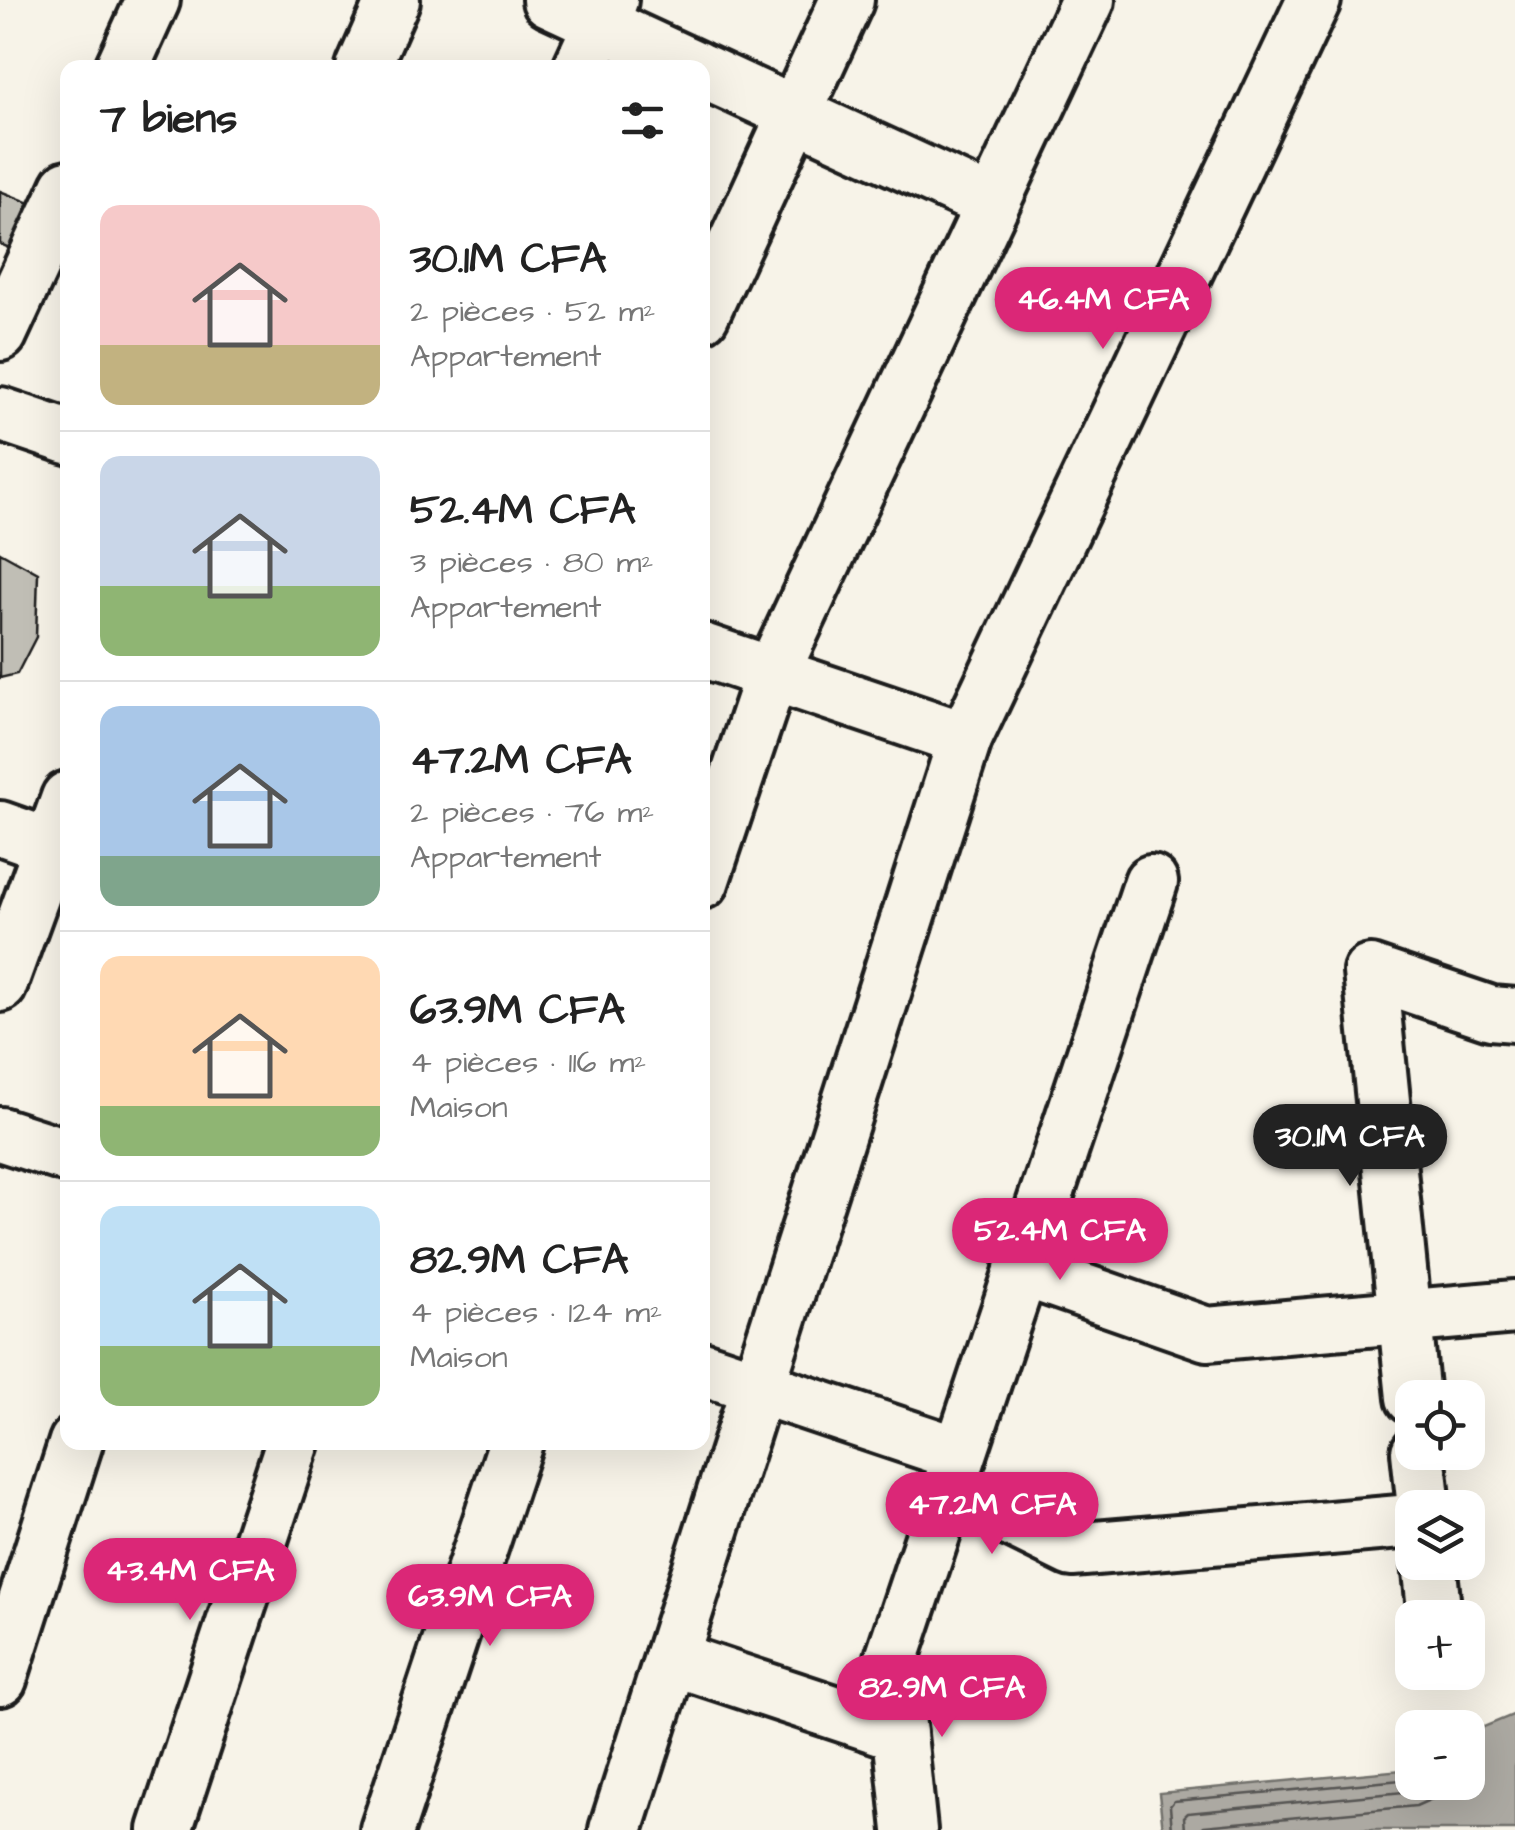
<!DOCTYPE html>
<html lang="fr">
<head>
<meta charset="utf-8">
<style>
  body { margin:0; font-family:"Architects Daughter",sans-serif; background:#f2f2f2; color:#222; height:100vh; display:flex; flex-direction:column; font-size:38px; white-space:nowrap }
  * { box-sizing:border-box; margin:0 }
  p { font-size:32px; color:#767676 }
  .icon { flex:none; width:55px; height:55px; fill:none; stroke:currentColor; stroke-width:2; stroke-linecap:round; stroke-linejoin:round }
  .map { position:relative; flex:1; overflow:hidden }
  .drawer { position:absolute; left:60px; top:60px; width:650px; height:1390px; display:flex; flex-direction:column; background:#fff; border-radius:20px; box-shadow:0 10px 40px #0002 }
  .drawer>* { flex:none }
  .controls { position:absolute; left:1395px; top:1380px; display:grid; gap:20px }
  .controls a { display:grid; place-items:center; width:90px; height:90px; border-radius:20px; background:#fff; box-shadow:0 10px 40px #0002; font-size:50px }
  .price { position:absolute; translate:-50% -85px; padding:0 22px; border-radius:35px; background:#db2777; color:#fff; font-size:32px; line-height:65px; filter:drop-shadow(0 2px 5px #0008) }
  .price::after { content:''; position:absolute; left:50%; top:60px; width:30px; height:22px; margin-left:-15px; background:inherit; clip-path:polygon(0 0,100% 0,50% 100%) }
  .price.selected { background:#222; color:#fff }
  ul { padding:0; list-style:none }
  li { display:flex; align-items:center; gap:30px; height:250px; padding:0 40px }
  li+li { border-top:2px solid #e0e0e0 }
  li span { display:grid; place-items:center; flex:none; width:280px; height:200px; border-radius:20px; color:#555 }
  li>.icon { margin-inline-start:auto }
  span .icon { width:120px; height:120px; fill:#fffc; stroke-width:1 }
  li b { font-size:42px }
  h2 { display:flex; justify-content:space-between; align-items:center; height:120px; padding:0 40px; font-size:42px }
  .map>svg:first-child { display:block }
  .water { fill:#aca9a2; stroke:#72716c; stroke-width:2.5 }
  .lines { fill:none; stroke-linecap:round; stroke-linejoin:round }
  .shore { stroke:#565452; stroke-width:2.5 }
  .building { fill:#c0beb5; stroke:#1c1c1c; stroke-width:2.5 }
  .minor-casing { stroke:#1c1c1c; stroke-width:60 }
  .minor { stroke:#f7f3e8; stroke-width:52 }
</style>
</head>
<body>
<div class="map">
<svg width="1515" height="1830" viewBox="0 0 1515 1830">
  <rect width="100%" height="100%" fill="#f7f3e8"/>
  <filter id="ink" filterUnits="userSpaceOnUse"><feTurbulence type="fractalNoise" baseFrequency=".01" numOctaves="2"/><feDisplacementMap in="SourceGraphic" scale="20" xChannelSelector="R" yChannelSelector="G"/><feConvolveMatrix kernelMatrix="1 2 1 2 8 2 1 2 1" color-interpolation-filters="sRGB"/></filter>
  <g filter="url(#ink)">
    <polygon class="water" points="1515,1714 1515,1830 1163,1830 1159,1793 1412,1769 1412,1782 1468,1782 1468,1739 1481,1728"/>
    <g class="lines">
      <g class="shore">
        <polyline points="1172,1830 1170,1806 1174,1801 1412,1779"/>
        <polyline points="1185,1830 1184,1817 1188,1813 1414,1791 1429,1782"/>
        <polyline points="1200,1830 1204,1826 1416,1806 1434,1798 1447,1782"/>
      </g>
    </g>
    <g class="building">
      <polygon points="0,191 45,209 26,255 0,244"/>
      <polygon points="0,552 38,573 36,637 17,674 0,678"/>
    </g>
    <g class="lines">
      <g class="minor-casing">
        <g id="minor">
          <polyline points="549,0 696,68"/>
          <polyline points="122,68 153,0"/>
          <polyline points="363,68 393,0"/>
          <polyline points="580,68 611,0"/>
          <polyline points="702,71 992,204"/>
          <polyline points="702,315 847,0"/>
          <polyline points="0,334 68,187"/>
          <polyline points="0,414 68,437"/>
          <polyline points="702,650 965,739"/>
          <polyline points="0,828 68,852"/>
          <polyline points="702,882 771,676 1088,0"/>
          <polyline points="0,985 68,798"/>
          <polyline points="0,1134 68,1156"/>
          <polyline points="1021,1269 1207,1334 1515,1307"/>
          <polyline points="702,1368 959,1454"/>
          <polyline points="1413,1398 1370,972 1491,1013 1515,1015"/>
          <polyline points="1418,1452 1424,1508"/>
          <polyline points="948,1489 1072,1550 1412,1521"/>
          <polyline points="1429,1562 1435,1618"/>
          <polyline points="671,1658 900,1734"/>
          <polyline points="0,1679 76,1442"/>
          <polyline points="165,1830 293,1442"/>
          <polyline points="387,1830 516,1442"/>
          <polyline points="616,1830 965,739 1314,0"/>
          <polyline points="910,1830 892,1658 1151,882"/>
        </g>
      </g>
      <use href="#minor" class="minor"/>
    </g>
  </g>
</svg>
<div class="controls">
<a><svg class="icon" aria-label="locate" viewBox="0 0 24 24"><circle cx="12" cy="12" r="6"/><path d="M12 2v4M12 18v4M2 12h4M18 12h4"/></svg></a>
<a><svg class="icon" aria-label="layers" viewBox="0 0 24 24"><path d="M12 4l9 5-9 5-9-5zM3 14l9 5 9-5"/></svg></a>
<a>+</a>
<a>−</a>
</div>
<b class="price" style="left:1103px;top:352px">46.4M CFA</b>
<b class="price selected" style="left:1350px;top:1189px">30.1M CFA</b>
<b class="price" style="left:1060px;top:1283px">52.4M CFA</b>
<b class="price" style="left:992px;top:1557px">47.2M CFA</b>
<b class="price" style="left:190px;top:1623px">43.4M CFA</b>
<b class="price" style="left:490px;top:1649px">63.9M CFA</b>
<b class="price" style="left:942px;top:1740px">82.9M CFA</b>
<section class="drawer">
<h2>7 biens<svg class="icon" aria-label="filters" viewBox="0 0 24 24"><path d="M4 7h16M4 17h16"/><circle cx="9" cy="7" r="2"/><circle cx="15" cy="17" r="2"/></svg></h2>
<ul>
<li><span style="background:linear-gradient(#f6c9c9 70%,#c2b280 0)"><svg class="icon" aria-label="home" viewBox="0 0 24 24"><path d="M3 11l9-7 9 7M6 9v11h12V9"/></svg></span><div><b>30.1M CFA</b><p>2 pièces · 52 m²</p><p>Appartement</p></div></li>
<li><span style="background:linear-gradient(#c9d6e8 65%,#8fb573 0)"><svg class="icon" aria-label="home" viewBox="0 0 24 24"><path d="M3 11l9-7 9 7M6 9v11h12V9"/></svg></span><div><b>52.4M CFA</b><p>3 pièces · 80 m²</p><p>Appartement</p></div></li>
<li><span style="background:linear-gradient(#a9c7e8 75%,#7fa58c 0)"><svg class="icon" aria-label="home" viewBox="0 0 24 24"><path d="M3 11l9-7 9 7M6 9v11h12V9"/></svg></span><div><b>47.2M CFA</b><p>2 pièces · 76 m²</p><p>Appartement</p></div></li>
<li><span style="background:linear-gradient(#ffd9b3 75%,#8fb573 0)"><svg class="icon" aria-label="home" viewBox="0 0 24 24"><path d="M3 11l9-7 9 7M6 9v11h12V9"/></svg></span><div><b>63.9M CFA</b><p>4 pièces · 116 m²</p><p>Maison</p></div></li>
<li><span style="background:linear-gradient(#bfe0f5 70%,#8fb573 0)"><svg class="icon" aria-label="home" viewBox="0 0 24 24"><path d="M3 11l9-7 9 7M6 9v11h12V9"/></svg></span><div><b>82.9M CFA</b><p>4 pièces · 124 m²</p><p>Maison</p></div></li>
</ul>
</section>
</div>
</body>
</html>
